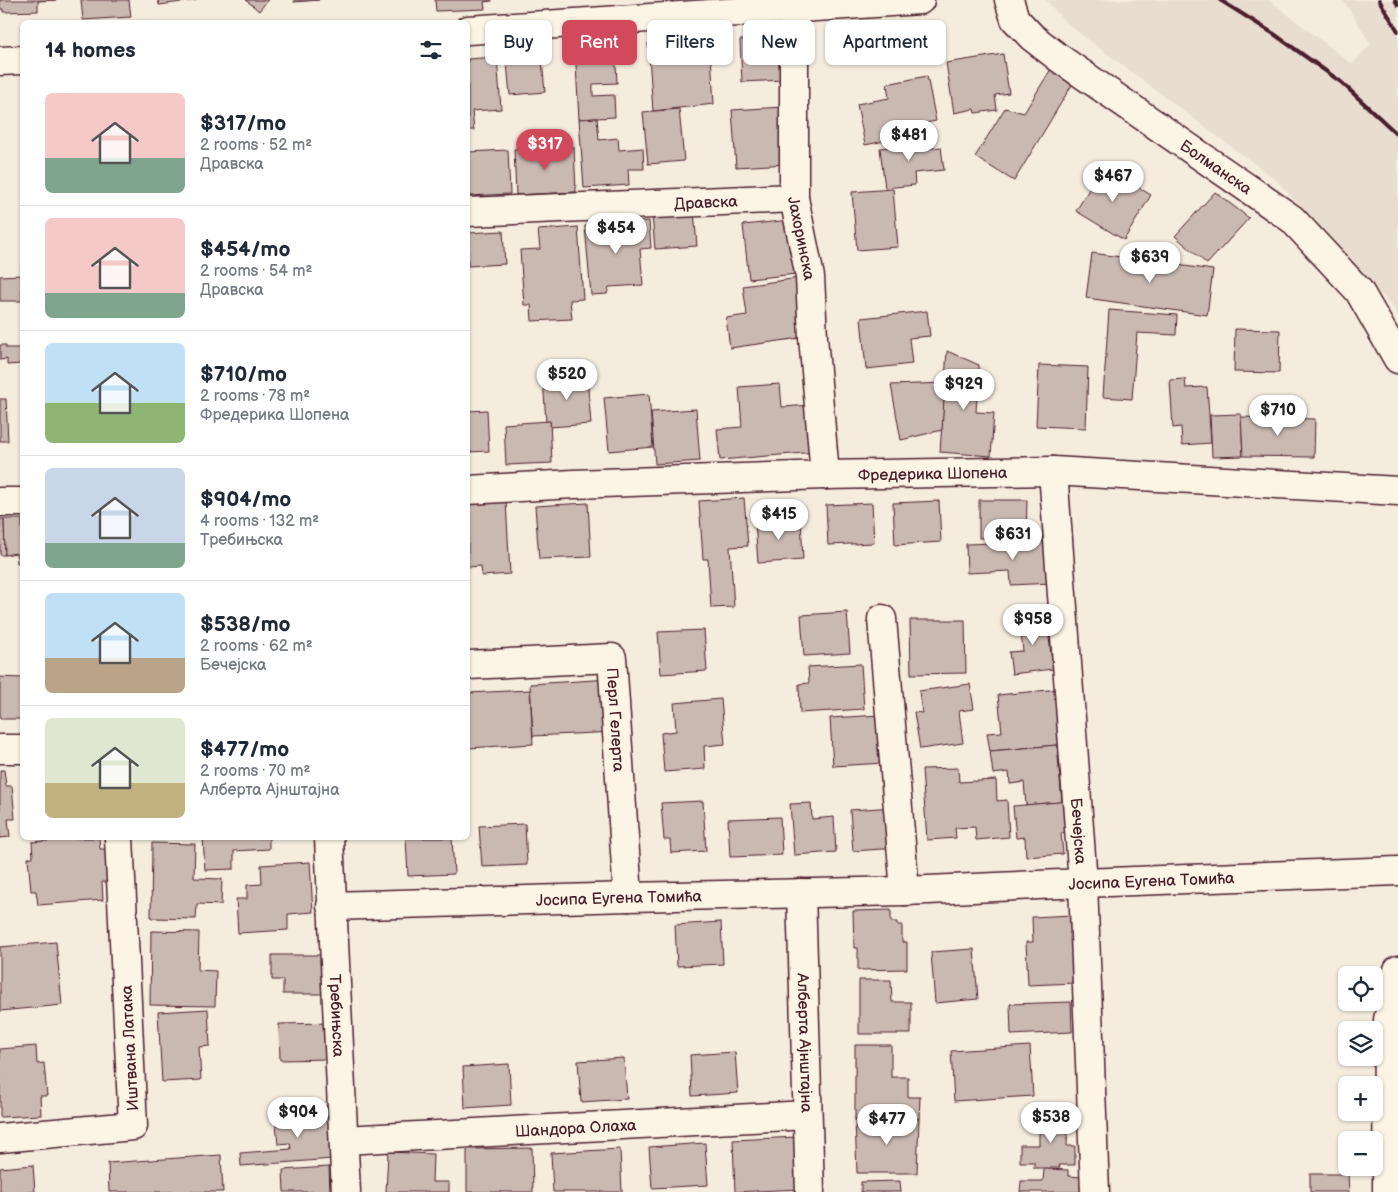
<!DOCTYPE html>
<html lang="en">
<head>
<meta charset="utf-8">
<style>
  body { margin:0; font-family:"Balsamiq Sans",sans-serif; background:#f2f2f3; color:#1f2937; height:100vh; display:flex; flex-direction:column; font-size:19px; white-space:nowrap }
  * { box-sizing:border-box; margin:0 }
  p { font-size:16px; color:#747a83 }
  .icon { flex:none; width:28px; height:28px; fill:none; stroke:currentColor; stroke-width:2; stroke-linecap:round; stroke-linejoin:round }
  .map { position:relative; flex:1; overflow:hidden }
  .panel { position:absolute; left:20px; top:20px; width:450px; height:820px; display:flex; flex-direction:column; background:#fff; border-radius:8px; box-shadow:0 1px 4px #0004 }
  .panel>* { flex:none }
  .guide { position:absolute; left:485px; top:20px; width:475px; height:45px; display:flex; gap:10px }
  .tools { position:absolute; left:1338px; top:966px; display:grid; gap:10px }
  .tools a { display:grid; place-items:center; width:45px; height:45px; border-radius:8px; background:#fff; box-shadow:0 1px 4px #0004; font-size:25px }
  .price { position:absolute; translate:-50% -42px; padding:0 11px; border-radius:18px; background:#fff; color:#222; font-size:16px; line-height:32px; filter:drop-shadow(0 1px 2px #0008) }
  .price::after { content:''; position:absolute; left:50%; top:30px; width:15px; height:11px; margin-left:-8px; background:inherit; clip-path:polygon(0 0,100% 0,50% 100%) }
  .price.on { background:#d1495b; color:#fff }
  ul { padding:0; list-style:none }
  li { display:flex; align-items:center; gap:15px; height:125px; padding:0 25px }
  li+li { border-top:1px solid #e0e1e3 }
  li span { display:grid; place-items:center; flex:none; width:140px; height:100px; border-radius:8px; color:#555 }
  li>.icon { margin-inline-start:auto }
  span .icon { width:60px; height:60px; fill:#fffc; stroke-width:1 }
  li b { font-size:21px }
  h2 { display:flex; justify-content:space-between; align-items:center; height:60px; padding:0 25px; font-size:21px }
  .tag { padding:0 18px; border-radius:8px; background:#fff; box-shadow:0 1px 4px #0004; font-size:18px; line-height:45px }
  .tag.on { background:#d1495b; color:#fff }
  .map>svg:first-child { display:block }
  .built { fill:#e8ddd0 }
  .building { fill:#cab9b1; stroke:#4a1f2b }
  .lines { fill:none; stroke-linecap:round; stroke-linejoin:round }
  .minor-casing { stroke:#4a1f2b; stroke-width:31 }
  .tertiary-casing { stroke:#4a1f2b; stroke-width:31 }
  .minor { stroke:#fcf5e5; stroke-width:28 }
  .tertiary { stroke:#fcf5e5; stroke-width:28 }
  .rail { stroke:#4a1f2b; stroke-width:4 }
  .labels { text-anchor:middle; stroke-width:4.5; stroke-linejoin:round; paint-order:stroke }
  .street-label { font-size:16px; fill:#4a1f2b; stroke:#fcf5e5 }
</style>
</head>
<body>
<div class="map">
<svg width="1398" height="1192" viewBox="0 0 1398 1192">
  <rect width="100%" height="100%" fill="#f5ecde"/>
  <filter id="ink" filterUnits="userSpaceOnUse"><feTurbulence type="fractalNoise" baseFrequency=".02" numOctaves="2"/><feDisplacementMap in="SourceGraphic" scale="10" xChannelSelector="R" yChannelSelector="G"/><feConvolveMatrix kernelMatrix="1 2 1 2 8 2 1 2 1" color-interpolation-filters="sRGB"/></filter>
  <g filter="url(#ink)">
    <polygon class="built" points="1046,0 1269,0 1352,64 1371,44 1343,0 1398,0 1398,316 1394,309 1276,180 1066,23"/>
    <g class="building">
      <polygon points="0,0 56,0 38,1 38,11 3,12 3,9 0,9"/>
      <polygon points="81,0 129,0 131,17 83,20"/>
      <polygon points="158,0 197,0 159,5"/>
      <polygon points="246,0 268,0 259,11"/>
      <polygon points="294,0 319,0 294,2"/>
      <polygon points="435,0 492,0 492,1 484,2 485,9 436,11"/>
      <polygon points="782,38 784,80 742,82 740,40"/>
      <polygon points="710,39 714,104 653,111 648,43"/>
      <polygon points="615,46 617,83 593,84 593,96 614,95 615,117 579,119 575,47"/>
      <polygon points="1003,54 1009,93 995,95 997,110 975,113 974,109 954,113 946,63"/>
      <polygon points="497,57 501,109 472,111 474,130 468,130 468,59"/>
      <polygon points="542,60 545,92 510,95 507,63"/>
      <polygon points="1051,69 1073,83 1014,181 975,157 1005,108 1024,113"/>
      <polygon points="927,76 936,121 907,127 909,136 865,145 857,104 889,98 887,84"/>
      <polygon points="783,107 787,164 736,167 732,110"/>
      <polygon points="679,109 684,161 648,164 643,112"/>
      <polygon points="597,118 599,140 618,138 619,150 643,148 644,169 628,169 629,185 584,188 579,119"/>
      <polygon points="923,138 924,149 941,147 944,170 914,173 915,185 885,188 880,148 901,146 900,140"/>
      <polygon points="574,147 576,192 516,195 514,149"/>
      <polygon points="508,150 510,194 468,196 468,152"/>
      <polygon points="1103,166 1151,195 1124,240 1076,211"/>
      <polygon points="893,189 898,247 857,250 852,192"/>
      <polygon points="1215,192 1249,218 1207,264 1175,236"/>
      <polygon points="694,211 697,246 655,249 652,215"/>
      <polygon points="791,220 796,274 749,279 743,225"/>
      <polygon points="649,221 651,248 640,249 643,285 609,287 607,294 591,295 585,226"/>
      <polygon points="578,227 583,299 570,300 572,319 532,321 531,305 524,305 520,250 540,249 538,230"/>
      <polygon points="503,231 505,264 468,266 468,233"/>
      <polygon points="1092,253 1213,270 1207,315 1086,298"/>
      <polygon points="21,265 22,301 0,301 0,276 22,275"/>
      <polygon points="799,278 807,337 730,348 726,318 747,315 743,286"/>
      <polygon points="1109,310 1177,315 1176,335 1137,333 1132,399 1103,397"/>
      <polygon points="927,311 930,336 909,338 912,364 866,369 861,318"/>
      <polygon points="1235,329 1280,330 1279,373 1234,372"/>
      <polygon points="0,345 6,345 6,348 22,348 22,364 7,365 7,359 0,360"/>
      <polygon points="947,351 979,365 976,412 994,413 991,456 940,452"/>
      <polygon points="1039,365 1088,367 1086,428 1036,426"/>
      <polygon points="587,376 591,424 550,427 550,421 546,422 543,379"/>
      <polygon points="1185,379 1186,388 1207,387 1211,443 1182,445 1181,427 1173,428 1170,380"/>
      <polygon points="945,383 942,430 901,440 891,385"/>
      <polygon points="780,384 782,407 812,405 816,452 720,460 717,429 742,427 739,387"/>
      <polygon points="649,394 653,447 609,451 604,398"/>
      <polygon points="0,399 6,399 8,441 0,441"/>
      <polygon points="696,409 700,461 655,464 651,412"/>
      <polygon points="487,410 489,451 468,452 468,411"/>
      <polygon points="1241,414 1243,456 1212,457 1210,415"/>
      <polygon points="1241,417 1315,419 1314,457 1243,456"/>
      <polygon points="550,421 552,463 506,465 504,424"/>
      <polygon points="744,498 748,546 730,547 734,607 711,608 708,559 703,559 699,501"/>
      <polygon points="979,500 1027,500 1026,538 979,538"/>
      <polygon points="506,501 510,574 482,576 481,566 468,567 468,504"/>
      <polygon points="939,501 941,542 895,545 893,503"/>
      <polygon points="588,503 591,557 539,559 535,506"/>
      <polygon points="872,503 874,543 828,545 826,505"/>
      <polygon points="0,519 4,519 5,555 0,555"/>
      <polygon points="4,519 22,519 22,563 17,563 16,553 5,555"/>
      <polygon points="801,519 803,560 758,563 755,522"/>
      <polygon points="1050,541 1052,583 1011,585 1010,571 967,573 966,544"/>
      <polygon points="847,612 850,653 804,656 801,615"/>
      <polygon points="1046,614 1053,669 1012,674 1009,652 1023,651 1019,617"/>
      <polygon points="910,620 965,620 966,673 911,674"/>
      <polygon points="704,630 707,671 661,674 658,632"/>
      <polygon points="861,664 864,709 800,713 799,684 809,683 808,667"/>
      <polygon points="0,677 22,678 22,719 0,719"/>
      <polygon points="611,679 614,732 533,736 530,684"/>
      <polygon points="970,684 974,709 959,711 963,743 920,749 914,712 922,713 919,691"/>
      <polygon points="1059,689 1064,742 1057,745 990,751 987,733 1002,732 998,695"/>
      <polygon points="530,690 533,744 468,748 468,693"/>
      <polygon points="721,699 725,744 704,746 705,769 664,772 661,733 676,731 674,703"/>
      <polygon points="881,715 885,763 833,766 830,718"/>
      <polygon points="1057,745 1062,802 1026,805 1024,782 1010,784 1009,772 993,774 990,751"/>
      <polygon points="958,768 959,782 996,780 997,801 1007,800 1009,837 976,840 975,827 955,828 956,838 927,840 922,769"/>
      <polygon points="0,770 4,770 6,786 12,786 15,819 8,819 10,837 0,838"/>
      <polygon points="703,801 706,851 671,853 670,840 664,840 661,803"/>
      <polygon points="1070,801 1073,832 1061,833 1063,854 1026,857 1025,837 1016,838 1013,806"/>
      <polygon points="811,803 812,819 834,817 836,852 794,855 790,804"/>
      <polygon points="894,807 897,848 853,851 850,810"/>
      <polygon points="780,817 782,855 730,857 728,819"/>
      <polygon points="525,824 527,865 482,867 479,826"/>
      <polygon points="58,838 99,838 100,849 106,849 109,882 102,882 103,900 38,905 36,891 31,891 28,858 33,857 32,842 59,840"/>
      <polygon points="203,838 269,838 269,849 234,851 234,869 205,870"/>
      <polygon points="406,838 452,838 454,874 408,876"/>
      <polygon points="152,843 195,844 194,878 222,879 221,905 197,904 196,919 151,918"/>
      <polygon points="310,862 313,912 288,914 288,930 238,933 236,899 247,899 247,885 262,884 261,865"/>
      <polygon points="891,910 891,922 897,922 897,925 902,925 902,942 907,942 907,969 858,970 858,948 854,948 853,911"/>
      <polygon points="1072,915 1075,983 1028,985 1026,942 1033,942 1032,917"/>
      <polygon points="721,922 723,964 677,966 675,925"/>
      <polygon points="151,931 199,932 198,970 216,971 215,1006 150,1005"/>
      <polygon points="56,942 62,1005 0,1011 0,947"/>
      <polygon points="974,949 978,999 935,1003 931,952"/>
      <polygon points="272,955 329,955 330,994 283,994 283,980 272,980"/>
      <polygon points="859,980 891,980 892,1002 911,1002 911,1034 859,1034"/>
      <polygon points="1071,1002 1072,1032 1011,1035 1010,1004"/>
      <polygon points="208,1009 210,1046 199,1047 201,1080 162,1082 158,1012"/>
      <polygon points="329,1023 330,1059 280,1060 279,1024"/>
      <polygon points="855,1045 891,1045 891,1077 908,1077 908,1097 920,1097 919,1119 855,1119"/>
      <polygon points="36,1046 37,1064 44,1063 47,1096 40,1096 41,1115 0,1117 0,1049"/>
      <polygon points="1030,1046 1033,1096 954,1101 951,1051"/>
      <polygon points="735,1052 738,1093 692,1096 690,1055"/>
      <polygon points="624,1058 627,1099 581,1102 578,1061"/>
      <polygon points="509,1064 511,1105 465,1108 463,1067"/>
      <polygon points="328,1106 332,1159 241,1166 240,1153 291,1149 290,1143 278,1144 276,1125 288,1124 287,1109"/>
      <polygon points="1046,1112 1068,1112 1067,1146 1075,1146 1075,1165 1059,1165 1060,1168 1034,1168 1034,1162 1020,1162 1020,1145 1039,1145 1039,1124 1046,1125"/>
      <polygon points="855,1119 919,1119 917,1173 857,1173"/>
      <polygon points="797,1137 800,1189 735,1192 733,1140"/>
      <polygon points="705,1143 708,1185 652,1188 649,1147"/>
      <polygon points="532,1148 533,1192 467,1192 467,1149"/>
      <polygon points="620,1149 622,1192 553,1192 551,1153"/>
      <polygon points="388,1152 433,1154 432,1182 449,1182 449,1192 386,1192"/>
      <polygon points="221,1155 223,1192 109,1192 108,1163"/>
      <polygon points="33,1165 35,1192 0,1192 0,1168"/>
      <polygon points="329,1167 330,1192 284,1192 283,1170"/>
      <polygon points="1044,1169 1068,1170 1068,1176 1082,1177 1081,1192 1020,1192 1021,1181 1043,1181"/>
      <polygon points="1310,1174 1348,1174 1349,1192 1310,1192"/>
      <polygon points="900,1181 901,1192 861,1192 861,1182"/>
    </g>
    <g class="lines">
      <g class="minor-casing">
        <g id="minor">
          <path id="s1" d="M794 0V198L810 277 813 337 825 475"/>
          <polyline points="468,30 920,0"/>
          <polyline points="0,61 22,60"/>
          <path id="s2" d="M468 212 794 198"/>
          <path id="s3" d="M1053 471 1083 883 1095 1192"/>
          <path id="s4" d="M468 490 574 484 825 475 1053 471 1398 491"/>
          <polyline points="0,502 22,502"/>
          <polyline points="882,619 905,891"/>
          <path id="s5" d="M468 665 612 658 628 897"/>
          <polyline points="0,749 22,749"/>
          <path id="s6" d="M329 838 346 1192"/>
          <path id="s7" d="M801 893 810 1192"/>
          <path id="s8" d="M331 906 628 897 905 891 1083 883 1398 871"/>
          <polyline points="0,1138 133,1126 119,838"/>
          <path id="s9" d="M344 1140 807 1115"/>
        </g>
      </g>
      <g class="tertiary-casing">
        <g id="tertiary">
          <path id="s10" d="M1009 0 1015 19 1032 37 1059 58 1292 219 1359 291 1398 359"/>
          <polyline points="1387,1192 1388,1020 1398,970"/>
        </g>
      </g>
      <use href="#minor" class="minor"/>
      <use href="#tertiary" class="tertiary"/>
      <g class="rail">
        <polyline points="1220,0 1274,34 1341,82 1398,135"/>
        <polyline points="1379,0 1398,31"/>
        <polyline points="1395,0 1398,5"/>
      </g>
    </g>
  </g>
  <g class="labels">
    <g class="street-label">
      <text dy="6" stroke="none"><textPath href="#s10" startOffset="270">Болманска</textPath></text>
      <text dy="6" stroke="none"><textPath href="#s2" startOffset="238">Дравска</textPath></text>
      <text dy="6" stroke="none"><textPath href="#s1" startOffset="239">Јахоринска</textPath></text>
      <text dy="6" stroke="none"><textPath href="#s4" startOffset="465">Фредерика Шопена</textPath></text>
      <text dy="6" stroke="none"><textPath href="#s5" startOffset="206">Перл Гелерта</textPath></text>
      <text dy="6" stroke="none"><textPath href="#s3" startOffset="361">Бечејска</textPath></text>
      <text dy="6" stroke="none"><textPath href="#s8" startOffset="821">Јосипа Еугена Томића</textPath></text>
      <text dy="6" stroke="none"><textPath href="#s8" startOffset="288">Јосипа Еугена Томића</textPath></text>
      <text dy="6" stroke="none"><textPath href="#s6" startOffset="178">Требињска</textPath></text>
      <text dy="6" stroke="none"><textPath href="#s7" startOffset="150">Алберта Ајнштајна</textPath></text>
      <text transform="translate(129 1048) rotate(-93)" y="6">Иштвана Латака</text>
      <text dy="6" stroke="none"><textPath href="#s9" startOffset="232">Шандора Олаха</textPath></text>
    </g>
  </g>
</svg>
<div class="tools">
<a><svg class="icon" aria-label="locate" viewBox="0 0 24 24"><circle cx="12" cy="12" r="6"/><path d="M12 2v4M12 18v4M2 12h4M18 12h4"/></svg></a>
<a><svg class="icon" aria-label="layers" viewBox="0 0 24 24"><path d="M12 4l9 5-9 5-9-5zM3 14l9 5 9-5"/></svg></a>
<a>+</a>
<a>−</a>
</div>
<b class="price" style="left:909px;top:162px">$481</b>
<b class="price on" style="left:545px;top:171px">$317</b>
<b class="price" style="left:1113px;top:203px">$467</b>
<b class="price" style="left:616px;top:255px">$454</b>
<b class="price" style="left:1150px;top:284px">$639</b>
<b class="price" style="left:567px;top:401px">$520</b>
<b class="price" style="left:964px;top:411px">$929</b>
<b class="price" style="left:1278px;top:437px">$710</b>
<b class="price" style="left:779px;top:541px">$415</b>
<b class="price" style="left:1013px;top:561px">$631</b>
<b class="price" style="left:1033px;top:646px">$958</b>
<b class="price" style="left:298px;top:1139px">$904</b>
<b class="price" style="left:1051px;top:1144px">$538</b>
<b class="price" style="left:887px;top:1146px">$477</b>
<div class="guide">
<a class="tag">Buy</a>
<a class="tag on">Rent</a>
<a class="tag">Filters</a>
<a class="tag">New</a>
<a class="tag">Apartment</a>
</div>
<section class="panel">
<h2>14 homes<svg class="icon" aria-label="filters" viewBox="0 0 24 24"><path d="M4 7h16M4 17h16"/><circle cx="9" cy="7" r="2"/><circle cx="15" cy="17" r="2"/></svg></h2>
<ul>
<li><span style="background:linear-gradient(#f6c9c9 65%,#7fa58c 0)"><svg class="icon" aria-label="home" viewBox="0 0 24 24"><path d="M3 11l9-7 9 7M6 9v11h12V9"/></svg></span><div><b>$317/mo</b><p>2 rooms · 52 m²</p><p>Дравска</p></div></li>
<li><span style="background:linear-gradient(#f6c9c9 75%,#7fa58c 0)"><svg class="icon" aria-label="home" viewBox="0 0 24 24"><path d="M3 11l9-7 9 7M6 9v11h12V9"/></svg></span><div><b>$454/mo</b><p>2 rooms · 54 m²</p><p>Дравска</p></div></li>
<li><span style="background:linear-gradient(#bfe0f5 60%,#8fb573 0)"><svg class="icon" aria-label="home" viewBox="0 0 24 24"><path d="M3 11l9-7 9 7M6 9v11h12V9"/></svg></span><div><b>$710/mo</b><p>2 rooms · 78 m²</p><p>Фредерика Шопена</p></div></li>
<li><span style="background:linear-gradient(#c9d6e8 75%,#7fa58c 0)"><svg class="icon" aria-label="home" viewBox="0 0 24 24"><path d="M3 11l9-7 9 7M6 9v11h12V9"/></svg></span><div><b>$904/mo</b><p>4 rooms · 132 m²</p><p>Требињска</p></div></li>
<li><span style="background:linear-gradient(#bfe0f5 65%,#b9a48a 0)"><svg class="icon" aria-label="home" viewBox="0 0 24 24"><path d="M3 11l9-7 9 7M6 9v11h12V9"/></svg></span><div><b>$538/mo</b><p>2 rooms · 62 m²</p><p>Бечејска</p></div></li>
<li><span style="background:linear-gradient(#dfe7d0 65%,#c2b280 0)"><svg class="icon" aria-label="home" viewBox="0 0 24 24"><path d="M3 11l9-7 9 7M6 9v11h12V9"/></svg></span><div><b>$477/mo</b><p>2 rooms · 70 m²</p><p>Алберта Ајнштајна</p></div></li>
</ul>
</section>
</div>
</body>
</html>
